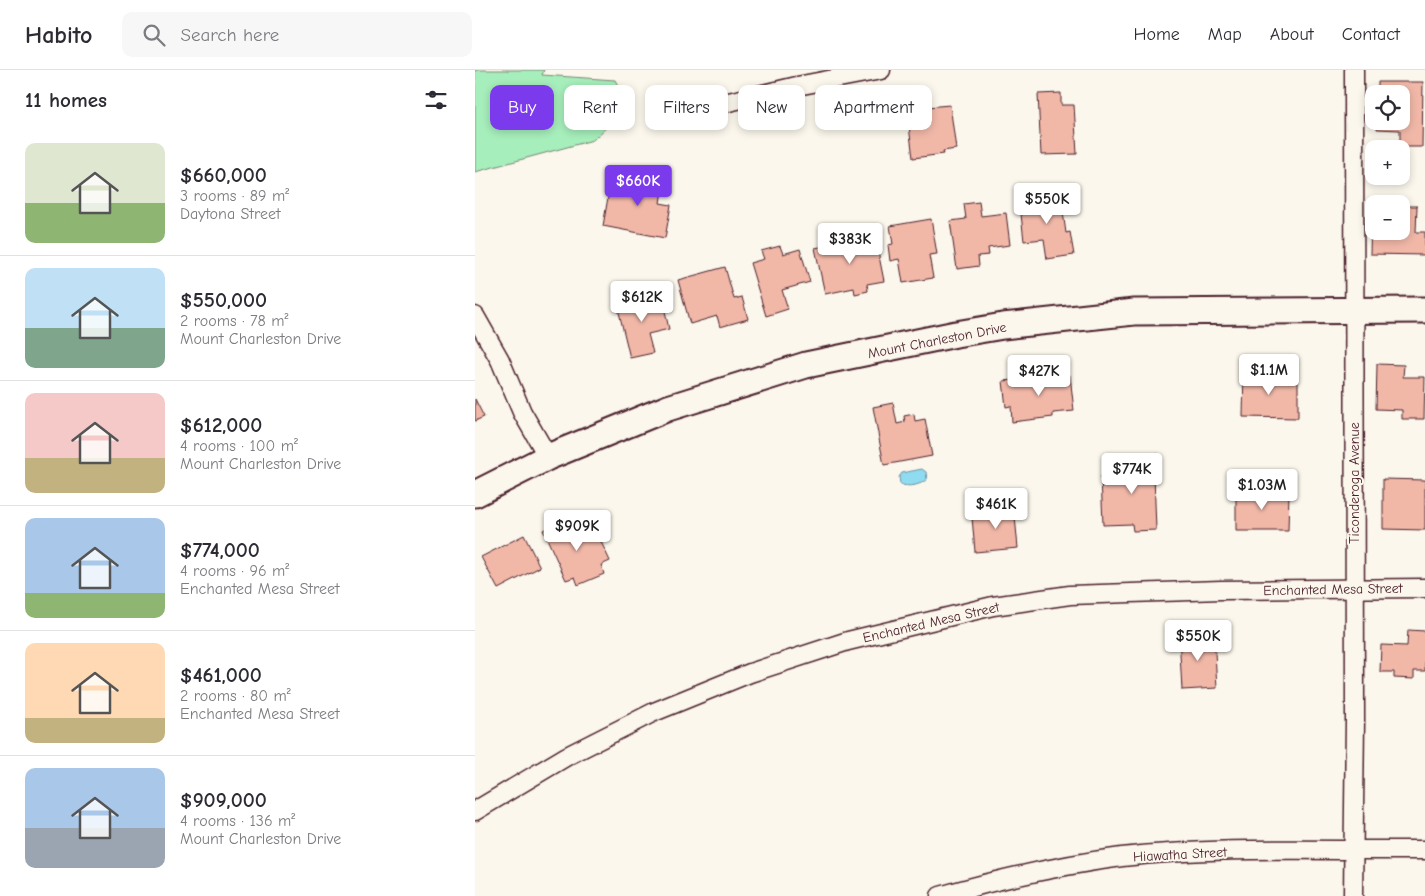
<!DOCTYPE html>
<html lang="en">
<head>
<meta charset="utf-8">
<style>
  body { margin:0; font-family:"Comic Neue",sans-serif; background:#f7f7f7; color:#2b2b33; height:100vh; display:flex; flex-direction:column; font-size:19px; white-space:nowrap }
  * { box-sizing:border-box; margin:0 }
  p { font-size:16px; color:#7c7c81 }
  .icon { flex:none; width:28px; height:28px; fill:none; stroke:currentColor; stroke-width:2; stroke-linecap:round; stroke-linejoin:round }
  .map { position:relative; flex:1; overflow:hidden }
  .panel { display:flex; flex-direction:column; background:#fff; width:475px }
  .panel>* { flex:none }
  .banner { position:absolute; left:15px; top:15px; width:475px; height:45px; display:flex; gap:10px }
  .tools { position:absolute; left:890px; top:15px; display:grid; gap:10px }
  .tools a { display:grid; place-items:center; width:45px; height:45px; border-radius:10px; background:#fff; box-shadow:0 2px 8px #0003; font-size:25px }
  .price { position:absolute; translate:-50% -42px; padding:0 11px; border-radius:5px; background:#fff; color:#222; font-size:16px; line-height:32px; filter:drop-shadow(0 1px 2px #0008) }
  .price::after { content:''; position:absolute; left:50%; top:30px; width:15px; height:11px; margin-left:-8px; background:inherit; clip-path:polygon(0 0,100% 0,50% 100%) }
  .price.active { background:#7c3aed; color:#fff }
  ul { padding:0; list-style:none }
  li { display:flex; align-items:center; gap:15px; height:125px; padding:0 25px }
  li+li { border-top:1px solid #e1e1e2 }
  li span { display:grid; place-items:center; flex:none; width:140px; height:100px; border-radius:10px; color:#555 }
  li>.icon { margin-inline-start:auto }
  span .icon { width:60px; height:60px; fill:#fffc; stroke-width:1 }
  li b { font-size:21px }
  h2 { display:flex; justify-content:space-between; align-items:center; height:60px; padding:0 25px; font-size:21px }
  .tag { padding:0 18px; border-radius:10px; background:#fff; box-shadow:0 2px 8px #0003; font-size:18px; line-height:45px }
  .tag.active { background:#7c3aed; color:#fff }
  header { display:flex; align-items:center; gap:30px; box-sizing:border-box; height:70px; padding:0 25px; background:#fff; border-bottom:1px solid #e1e1e2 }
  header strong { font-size:24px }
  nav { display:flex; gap:28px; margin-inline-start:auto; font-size:18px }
  .search { width:350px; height:45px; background:#f7f7f7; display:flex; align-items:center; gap:12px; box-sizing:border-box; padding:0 18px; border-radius:10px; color:#7c7c81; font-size:19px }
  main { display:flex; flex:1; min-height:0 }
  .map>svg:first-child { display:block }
  .green { fill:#a6eebb; stroke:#788673 }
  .water { fill:#8fdbf0; stroke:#7390a1 }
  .building { fill:#f1b8a8; stroke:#4a1f2b }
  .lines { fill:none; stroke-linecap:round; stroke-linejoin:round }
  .street-casing { stroke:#4a1f2b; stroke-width:21 }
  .secondary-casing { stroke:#4a1f2b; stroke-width:29 }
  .street { stroke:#fbf7ec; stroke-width:18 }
  .secondary { stroke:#fbf7ec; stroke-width:25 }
  .labels { text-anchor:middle; stroke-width:4; stroke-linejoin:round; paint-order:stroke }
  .street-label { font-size:14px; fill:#4a1f2b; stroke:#fbf7ec }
</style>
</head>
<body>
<header>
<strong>Habito</strong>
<div class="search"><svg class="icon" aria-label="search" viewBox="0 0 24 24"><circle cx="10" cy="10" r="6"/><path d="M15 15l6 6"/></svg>Search here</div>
<nav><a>Home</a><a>Map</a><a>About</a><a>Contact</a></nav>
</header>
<main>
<section class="panel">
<h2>11 homes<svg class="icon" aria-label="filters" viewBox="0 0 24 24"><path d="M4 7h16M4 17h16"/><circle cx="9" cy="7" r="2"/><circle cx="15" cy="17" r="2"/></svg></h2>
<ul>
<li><span style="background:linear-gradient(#dfe7d0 60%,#8fb573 0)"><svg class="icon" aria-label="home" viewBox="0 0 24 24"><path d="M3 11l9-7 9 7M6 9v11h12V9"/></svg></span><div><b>$660,000</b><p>3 rooms · 89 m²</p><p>Daytona Street</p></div></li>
<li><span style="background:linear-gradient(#bfe0f5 60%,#7fa58c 0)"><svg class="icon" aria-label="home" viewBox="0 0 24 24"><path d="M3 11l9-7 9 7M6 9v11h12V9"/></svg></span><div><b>$550,000</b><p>2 rooms · 78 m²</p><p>Mount Charleston Drive</p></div></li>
<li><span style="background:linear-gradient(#f6c9c9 65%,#c2b280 0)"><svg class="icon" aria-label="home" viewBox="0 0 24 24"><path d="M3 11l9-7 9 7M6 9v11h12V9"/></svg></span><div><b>$612,000</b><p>4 rooms · 100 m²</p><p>Mount Charleston Drive</p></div></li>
<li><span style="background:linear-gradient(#a9c7e8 75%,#8fb573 0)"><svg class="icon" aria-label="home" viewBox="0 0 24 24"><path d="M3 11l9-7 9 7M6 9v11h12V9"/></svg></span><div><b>$774,000</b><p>4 rooms · 96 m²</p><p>Enchanted Mesa Street</p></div></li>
<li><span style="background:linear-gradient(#ffd9b3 75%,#c2b280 0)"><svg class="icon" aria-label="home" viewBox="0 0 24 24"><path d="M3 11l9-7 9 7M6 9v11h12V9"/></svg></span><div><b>$461,000</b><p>2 rooms · 80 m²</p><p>Enchanted Mesa Street</p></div></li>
<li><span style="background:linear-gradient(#a9c7e8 60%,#9aa5b1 0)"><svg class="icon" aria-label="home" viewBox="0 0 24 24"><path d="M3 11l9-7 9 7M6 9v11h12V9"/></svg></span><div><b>$909,000</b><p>4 rooms · 136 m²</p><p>Mount Charleston Drive</p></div></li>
</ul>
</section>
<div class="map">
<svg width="950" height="826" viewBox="0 0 950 826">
  <rect width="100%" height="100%" fill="#fbf7ec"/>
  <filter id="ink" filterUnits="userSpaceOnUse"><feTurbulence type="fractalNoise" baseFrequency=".02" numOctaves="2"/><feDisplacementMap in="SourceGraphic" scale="10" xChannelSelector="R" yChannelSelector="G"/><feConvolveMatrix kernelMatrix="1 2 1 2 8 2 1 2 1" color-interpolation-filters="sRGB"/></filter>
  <g filter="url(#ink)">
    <polygon class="green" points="0,0 69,0 67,5 140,10 154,36 118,70 0,102"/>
    <path class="water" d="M447 399 451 402 452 409C447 415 432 418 425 414L424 407 427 403Z"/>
    <g class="building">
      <polygon points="903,12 948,12 947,77 925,77 925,60 902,59 902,51 926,51 926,24 903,24"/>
      <polygon points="586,23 586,35 599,35 602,84 566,85 563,24"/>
      <polygon points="475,35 481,79 468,81 469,84 438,88 434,56 454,54 452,37"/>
      <polygon points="167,104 189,108 185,133 196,135 190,168 128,156 136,110 165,115"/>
      <polygon points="585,121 591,163 595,162 599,185 572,189 569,169 549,171 545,135 562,133 561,124"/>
      <polygon points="504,132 506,146 531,143 535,175 513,178 514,185 503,186 504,196 482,199 475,151 491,149 489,134"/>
      <polygon points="926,136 942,136 941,162 950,162 950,185 895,184 896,147 899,147 899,161 926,161"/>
      <polygon points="456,149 462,184 454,185 458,208 428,213 424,189 415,191 413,175 418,174 415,156"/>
      <polygon points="400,166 409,211 392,214 393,221 380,224 379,218 350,224 340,178"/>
      <polygon points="305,176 308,184 325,179 335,212 307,220 313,239 291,246 275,193 289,189 286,181"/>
      <polygon points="250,197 259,229 267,227 273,249 245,257 242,246 215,254 203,210"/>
      <polygon points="186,223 194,259 173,264 178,283 155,288 142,234"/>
      <polygon points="902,294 929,295 928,307 950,307 949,349 927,349 927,340 901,339"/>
      <polygon points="769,299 798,300 797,310 823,311 823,348 768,347"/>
      <polygon points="595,305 599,341 578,343 578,347 537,352 536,336 531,337 528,311"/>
      <polygon points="0,329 9,347 0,351"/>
      <polygon points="418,333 422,354 430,352 429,346 439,344 440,351 450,349 457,386 409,395 398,337"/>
      <polygon points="683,384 683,405 679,405 681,460 658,461 657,454 628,455 626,406 656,405 655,385"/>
      <polygon points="908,409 950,410 950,460 908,459"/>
      <polygon points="761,421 814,422 813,461 761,461"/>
      <polygon points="539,436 543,478 500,482 497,447 513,445 512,439"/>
      <polygon points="89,450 93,459 103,454 108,464 120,459 135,491 126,495 129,504 103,515 100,507 91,510 68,460"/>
      <polygon points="49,465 65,497 23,519 6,487"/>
      <polygon points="933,560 950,561 950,601 939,601 939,609 919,608 919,602 905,602 906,575 932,576"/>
      <polygon points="739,564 742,618 707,620 704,565"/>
    </g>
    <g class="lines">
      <g class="street-casing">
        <g id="street">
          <polyline points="224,39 322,16 406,0"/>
          <polyline points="0,246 25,290 47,342 73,387"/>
          <polyline points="0,741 92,686 179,642 275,603 373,571 518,536 595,525 746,520 950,518"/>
          <path d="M465 826C525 809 585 795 647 787 747 776 849 781 950 780"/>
          <polyline points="878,826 880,650 879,0"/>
        </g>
      </g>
      <g class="secondary-casing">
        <polyline id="secondary" points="0,424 73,387 193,338 331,295 481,264 528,256 659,242 950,240"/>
      </g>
      <use href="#street" class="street"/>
      <use href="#secondary" class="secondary"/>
    </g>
  </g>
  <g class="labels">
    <g class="street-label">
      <text transform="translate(462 270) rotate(-11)" y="5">Mount Charleston Drive</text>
      <text transform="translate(879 413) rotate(-90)" y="5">Ticonderoga Avenue</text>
      <text transform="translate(858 519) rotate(-1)" y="5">Enchanted Mesa Street</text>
      <text transform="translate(456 552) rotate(-13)" y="5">Enchanted Mesa Street</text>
      <text transform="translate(705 784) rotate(-3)" y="5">Hiawatha Street</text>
    </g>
  </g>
</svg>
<div class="tools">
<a><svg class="icon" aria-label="locate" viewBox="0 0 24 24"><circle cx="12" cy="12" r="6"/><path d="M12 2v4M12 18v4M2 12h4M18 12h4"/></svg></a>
<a>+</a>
<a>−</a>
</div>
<b class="price active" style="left:163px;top:137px">$660K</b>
<b class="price" style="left:572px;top:155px">$550K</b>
<b class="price" style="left:375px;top:195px">$383K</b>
<b class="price" style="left:167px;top:253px">$612K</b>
<b class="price" style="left:794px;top:326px">$1.1M</b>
<b class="price" style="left:564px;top:327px">$427K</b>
<b class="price" style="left:657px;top:425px">$774K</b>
<b class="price" style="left:787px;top:441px">$1.03M</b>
<b class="price" style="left:521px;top:460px">$461K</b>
<b class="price" style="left:102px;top:482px">$909K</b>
<b class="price" style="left:723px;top:592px">$550K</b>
<div class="banner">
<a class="tag active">Buy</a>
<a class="tag">Rent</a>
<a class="tag">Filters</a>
<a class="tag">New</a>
<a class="tag">Apartment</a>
</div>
</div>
</main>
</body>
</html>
